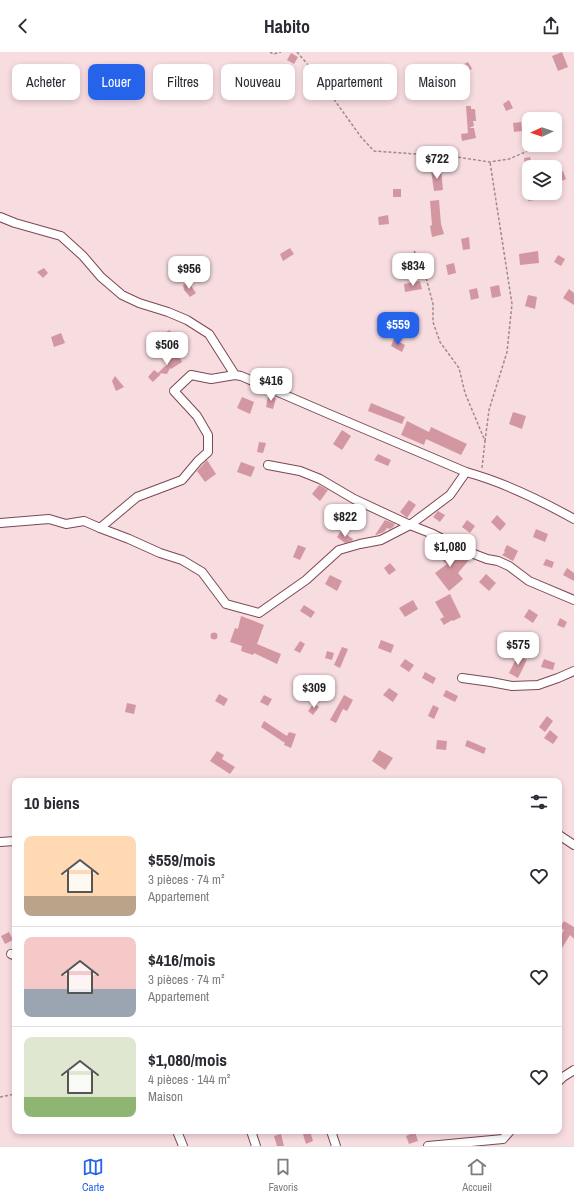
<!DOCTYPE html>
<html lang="fr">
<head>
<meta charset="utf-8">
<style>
  body { margin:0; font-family:"Archivo Narrow",sans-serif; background:#f2f2f3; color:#2b2b33; height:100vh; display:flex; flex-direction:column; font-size:15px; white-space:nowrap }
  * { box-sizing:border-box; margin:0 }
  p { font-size:13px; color:#7c7c81 }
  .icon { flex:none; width:22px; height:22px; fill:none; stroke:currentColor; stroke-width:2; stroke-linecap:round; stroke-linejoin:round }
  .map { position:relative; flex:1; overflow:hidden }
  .drawer { position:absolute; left:12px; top:726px; width:550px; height:356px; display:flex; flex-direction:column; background:#fff; border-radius:8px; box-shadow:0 2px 6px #0003 }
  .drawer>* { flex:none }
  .guide { position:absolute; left:12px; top:12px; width:550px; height:36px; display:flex; gap:8px }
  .needle { width:26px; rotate:267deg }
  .fabs { position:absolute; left:522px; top:60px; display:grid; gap:8px }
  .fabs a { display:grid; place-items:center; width:40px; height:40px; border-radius:8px; background:#fff; box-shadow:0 2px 6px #0003; font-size:20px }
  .price { position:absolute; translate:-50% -34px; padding:0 9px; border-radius:8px; background:#fff; color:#222; font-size:13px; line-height:26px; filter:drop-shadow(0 1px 2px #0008) }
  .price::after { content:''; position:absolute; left:50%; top:24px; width:12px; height:9px; margin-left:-6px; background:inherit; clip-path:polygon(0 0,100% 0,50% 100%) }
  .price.active { background:#2563eb; color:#fff }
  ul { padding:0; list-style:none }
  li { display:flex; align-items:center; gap:12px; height:100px; padding:0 12px }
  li+li { border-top:1px solid #e1e1e2 }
  li span { display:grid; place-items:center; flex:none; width:112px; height:80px; border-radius:8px; color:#555 }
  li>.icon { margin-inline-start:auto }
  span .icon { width:48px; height:48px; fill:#fffc; stroke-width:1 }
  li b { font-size:17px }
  h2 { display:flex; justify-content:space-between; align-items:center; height:48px; padding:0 12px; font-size:17px }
  .chip { padding:0 14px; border-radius:8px; background:#fff; box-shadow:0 2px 6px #0003; font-size:14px; line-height:36px }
  .chip.active { background:#2563eb; color:#fff }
  header { display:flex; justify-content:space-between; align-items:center; height:52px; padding:0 12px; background:#fff; font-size:18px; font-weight:800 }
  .tabs { display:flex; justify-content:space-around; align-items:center; height:56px; border-top:1px solid #e1e1e2; background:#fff; font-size:11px; color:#7c7c81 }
  .tabs a { display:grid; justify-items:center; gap:2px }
  .tabs .active { color:#2563eb }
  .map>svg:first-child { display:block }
  .building { fill:#d397a1 }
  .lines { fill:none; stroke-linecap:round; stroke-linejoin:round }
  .street-casing { stroke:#7d4852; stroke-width:10 }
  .path { stroke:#a2898d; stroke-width:1.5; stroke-dasharray:3 2; stroke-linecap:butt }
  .street { stroke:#fff; stroke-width:8 }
</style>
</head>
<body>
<header><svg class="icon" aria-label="back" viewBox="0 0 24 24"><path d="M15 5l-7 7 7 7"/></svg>Habito<svg class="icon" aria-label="share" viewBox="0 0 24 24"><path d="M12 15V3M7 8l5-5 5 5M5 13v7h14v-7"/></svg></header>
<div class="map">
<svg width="574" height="1094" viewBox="0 0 574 1094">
  <rect width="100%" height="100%" fill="#f7dce0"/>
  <g class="building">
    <polygon points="562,0 568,15 558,19 552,4"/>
    <polygon points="291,1 298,5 294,12 287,8"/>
    <polygon points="468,10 472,17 463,21 460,14"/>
    <polygon points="509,48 513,56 506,59 503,52"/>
    <polygon points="466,54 471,54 471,57 475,57 476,69 473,69 474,74 469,76 474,76 476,86 462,89 461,82 468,81"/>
    <polygon points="521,70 522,79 514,80 513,71"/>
    <polygon points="530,105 532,112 525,114 524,106"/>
    <polygon points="441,117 443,138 434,139 431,118"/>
    <polygon points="563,119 566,127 557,131 555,123"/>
    <rect x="393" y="137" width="8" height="8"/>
    <polygon points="526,141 533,141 534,148 528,149"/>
    <polygon points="439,148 441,172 444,182 432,185 430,174 432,173 430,149"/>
    <polygon points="388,163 389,172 379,173 378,165"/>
    <polygon points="469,185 470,197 463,198 461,187"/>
    <polygon points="290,196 294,202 283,209 280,202"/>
    <polygon points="538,199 539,211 520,213 519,202"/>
    <polygon points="558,203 565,207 561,214 554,210"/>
    <polygon points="454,211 456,221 448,223 446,213"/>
    <polygon points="189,215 194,224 187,227 183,218"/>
    <polygon points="44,216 48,221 43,226 37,220"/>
    <polygon points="420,229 422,237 405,240 404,232"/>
    <polygon points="189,231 196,241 190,245 184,238 183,233"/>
    <polygon points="499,233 501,244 492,246 490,235"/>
    <polygon points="477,236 479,246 471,248 469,238"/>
    <polygon points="569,237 574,241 574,253 563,246"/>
    <polygon points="528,243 537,245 535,257 525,254"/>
    <polygon points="170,278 173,288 158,294 156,285"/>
    <polygon points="61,281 65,291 54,295 51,285"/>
    <polygon points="394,287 405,293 402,300 391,294"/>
    <polygon points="177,300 182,310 171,317 170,316 167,322 159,321 161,322 153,330 148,325 154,318 158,321 163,316 168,312 165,307"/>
    <polygon points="115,324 124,335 116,339 112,329"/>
    <polygon points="268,344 276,346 273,357 266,355"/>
    <polygon points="242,345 254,350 250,362 237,356"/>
    <polygon points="371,351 405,365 402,372 368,359"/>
    <polygon points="513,360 526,364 522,377 509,372"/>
    <polygon points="407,369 429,380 431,375 467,392 461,403 426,387 424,393 401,383"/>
    <polygon points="342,378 351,384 342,398 333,392"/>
    <polygon points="259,390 266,391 263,401 257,400"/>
    <polygon points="378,402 391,408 388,414 374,408"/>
    <polygon points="207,408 216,422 205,430 197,419"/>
    <polygon points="241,410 255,415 251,425 237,420"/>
    <polygon points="319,433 328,438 320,449 312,442"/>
    <polygon points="409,448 416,453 407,466 400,460"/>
    <polygon points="438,459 445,463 440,470 433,465"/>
    <polygon points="497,463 506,472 500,479 491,470"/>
    <polygon points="385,468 395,472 393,475 390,477 387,476 384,480 376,483 375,483"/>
    <polygon points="467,468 475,474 470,481 462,475"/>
    <polygon points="536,477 548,482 545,490 533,485"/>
    <polygon points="341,479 353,487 352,489 345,491 337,485"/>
    <polygon points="298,493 306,496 300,508 293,505"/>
    <polygon points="507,493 518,499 513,509 502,503 505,500 504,499"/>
    <polygon points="439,494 452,505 456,500 469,508 458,521 463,527 449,539 435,521 447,512 433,500"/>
    <polygon points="546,507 554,510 552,516 543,513"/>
    <polygon points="390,511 396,518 389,523 384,516"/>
    <polygon points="567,516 574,521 574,529 563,523"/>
    <polygon points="486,522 496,531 489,539 479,530"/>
    <polygon points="330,523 342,529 337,539 325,532"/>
    <polygon points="450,542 461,565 453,569 452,568 444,573 440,567 444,565 435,550"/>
    <polygon points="413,548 418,557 405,565 399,556"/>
    <polygon points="304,553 315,560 311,566 300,559"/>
    <polygon points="529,557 538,563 533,571 524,565"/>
    <polygon points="241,564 264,573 257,592 281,602 277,612 254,601 253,603 241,599 242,594 230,590 235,576 238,577"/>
    <polygon points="560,566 567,570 564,576 557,573"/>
    <circle cx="214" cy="584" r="3.5"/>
    <polygon points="381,588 394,593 391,601 378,596"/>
    <polygon points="300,589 305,592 300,601 294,598"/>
    <polygon points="342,595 348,597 340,616 334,613"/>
    <polygon points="327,599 334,601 332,608 325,606"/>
    <polygon points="518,603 527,608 518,626 509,621"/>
    <polygon points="405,607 414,613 409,620 400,614"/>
    <polygon points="544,607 555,611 553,618 541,615"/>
    <polygon points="425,620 436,626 433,632 422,626"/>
    <polygon points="389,636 398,642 393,650 383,643"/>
    <polygon points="446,638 458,644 455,650 443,644"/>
    <polygon points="219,642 228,647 224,654 215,649"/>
    <polygon points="264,643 272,647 268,654 260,650"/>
    <polygon points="344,643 353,648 347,659 343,657 336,671 330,668"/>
    <polygon points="127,651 136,653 134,662 125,660"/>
    <polygon points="314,651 319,655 313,663 308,659"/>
    <polygon points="433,653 439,656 434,667 428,664"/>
    <polygon points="547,664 553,669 545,680 539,675"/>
    <polygon points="264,669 287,684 289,680 296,682 291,696 284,693 285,691 261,675"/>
    <polygon points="550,678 558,685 553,692 544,686"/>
    <polygon points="437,688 447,689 446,698 436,697"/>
    <polygon points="467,688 486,696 484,702 465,694"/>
    <polygon points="379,698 393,706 385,718 372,709"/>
    <polygon points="217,699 224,703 222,707 235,715 230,722 210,709"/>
    <polygon points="564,869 574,875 574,887 570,883 559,901 559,887 564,878 560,876"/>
    <polygon points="9,880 13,888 5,892 1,884"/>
    <polygon points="302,1079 310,1079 313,1089 306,1092"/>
    <polygon points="415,1080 418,1089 409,1092 406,1084"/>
    <polygon points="281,1082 284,1094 277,1094 274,1084"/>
  </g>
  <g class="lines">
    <g class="street-casing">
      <g id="street">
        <path d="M0 165 15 171 61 184 83 204 101 225 122 243 139 251 168 260 187 268 209 282 235 323 241 324 329 362 466 420C503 430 540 448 574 467"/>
        <polyline points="268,413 300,419 320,427 354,447 410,473 433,482 466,499 487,507 498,509 509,514 529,529 574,548"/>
        <polyline points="0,471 49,467 66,472 84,469 100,476 137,445 182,428 198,409 208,400 208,383 197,364 174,339 191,323 211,327 235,323"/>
        <polyline points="100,476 129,487 160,501 182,508 202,520 226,552 259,561 306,528 339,498 360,492 381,488 410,473 450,443 466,420"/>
        <polyline points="462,626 491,630 512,634 538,633 558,626 574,619"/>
        <polyline points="559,783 574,793"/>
        <polyline points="0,790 15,789"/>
        <polyline points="11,902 15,904"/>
        <polyline points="559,1029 563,1025 574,1018"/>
        <polyline points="177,1079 183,1094"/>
        <polyline points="251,1079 256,1094"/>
        <polyline points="331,1079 336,1094"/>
        <polyline points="428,1094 503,1087 510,1079"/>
      </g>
    </g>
    <g class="path">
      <polyline points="270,0 273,2 281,0"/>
      <polyline points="297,0 315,21 361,85 374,99 457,105 490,110 509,107 530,98"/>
      <polyline points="414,199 423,214 433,252 433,270 440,290 459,316 465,341 485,389 482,416"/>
      <polyline points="485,389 489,358 507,300 512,252 490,110"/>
      <polyline points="0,1045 15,1042"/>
    </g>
    <use href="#street" class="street"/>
  </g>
</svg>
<div class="fabs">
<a><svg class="needle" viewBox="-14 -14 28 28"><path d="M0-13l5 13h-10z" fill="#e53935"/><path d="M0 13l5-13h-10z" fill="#7c7c81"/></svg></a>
<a><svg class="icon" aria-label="layers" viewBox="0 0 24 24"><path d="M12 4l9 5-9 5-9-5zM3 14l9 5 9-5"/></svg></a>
</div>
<b class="price" style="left:437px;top:128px">$722</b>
<b class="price" style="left:413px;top:235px">$834</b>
<b class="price" style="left:189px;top:238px">$956</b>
<b class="price active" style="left:398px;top:294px">$559</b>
<b class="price" style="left:167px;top:314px">$506</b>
<b class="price" style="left:271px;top:350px">$416</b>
<b class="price" style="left:345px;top:486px">$822</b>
<b class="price" style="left:450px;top:516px">$1,080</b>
<b class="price" style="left:518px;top:614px">$575</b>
<b class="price" style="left:314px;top:657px">$309</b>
<div class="guide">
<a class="chip">Acheter</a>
<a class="chip active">Louer</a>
<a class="chip">Filtres</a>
<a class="chip">Nouveau</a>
<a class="chip">Appartement</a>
<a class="chip">Maison</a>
</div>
<section class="drawer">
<h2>10 biens<svg class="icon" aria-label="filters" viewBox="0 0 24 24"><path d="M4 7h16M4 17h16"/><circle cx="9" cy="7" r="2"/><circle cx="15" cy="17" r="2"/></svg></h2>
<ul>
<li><span style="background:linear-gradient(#ffd9b3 75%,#b9a48a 0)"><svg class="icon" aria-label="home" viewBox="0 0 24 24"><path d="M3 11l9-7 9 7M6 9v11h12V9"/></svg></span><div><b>$559/mois</b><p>3 pièces · 74 m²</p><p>Appartement</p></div><svg class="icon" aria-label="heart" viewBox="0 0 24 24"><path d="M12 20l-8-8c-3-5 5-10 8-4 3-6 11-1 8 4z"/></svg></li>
<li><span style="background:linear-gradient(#f6c9c9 65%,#9aa5b1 0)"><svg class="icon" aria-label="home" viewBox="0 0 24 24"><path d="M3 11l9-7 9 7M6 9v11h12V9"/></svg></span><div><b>$416/mois</b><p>3 pièces · 74 m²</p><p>Appartement</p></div><svg class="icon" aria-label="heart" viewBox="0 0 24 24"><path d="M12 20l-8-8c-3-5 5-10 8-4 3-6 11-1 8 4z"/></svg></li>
<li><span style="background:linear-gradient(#dfe7d0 75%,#8fb573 0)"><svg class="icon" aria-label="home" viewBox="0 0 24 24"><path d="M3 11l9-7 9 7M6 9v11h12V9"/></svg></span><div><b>$1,080/mois</b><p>4 pièces · 144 m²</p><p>Maison</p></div><svg class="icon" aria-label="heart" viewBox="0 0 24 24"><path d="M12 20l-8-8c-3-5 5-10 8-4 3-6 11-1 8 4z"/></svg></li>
</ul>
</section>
</div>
<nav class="tabs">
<a class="active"><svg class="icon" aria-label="map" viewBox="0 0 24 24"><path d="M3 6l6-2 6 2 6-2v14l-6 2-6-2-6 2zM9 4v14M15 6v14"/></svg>Carte</a>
<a><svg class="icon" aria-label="saved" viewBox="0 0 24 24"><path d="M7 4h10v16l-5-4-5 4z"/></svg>Favoris</a>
<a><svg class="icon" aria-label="home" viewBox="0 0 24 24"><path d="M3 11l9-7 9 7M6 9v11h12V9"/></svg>Accueil</a>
</nav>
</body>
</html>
